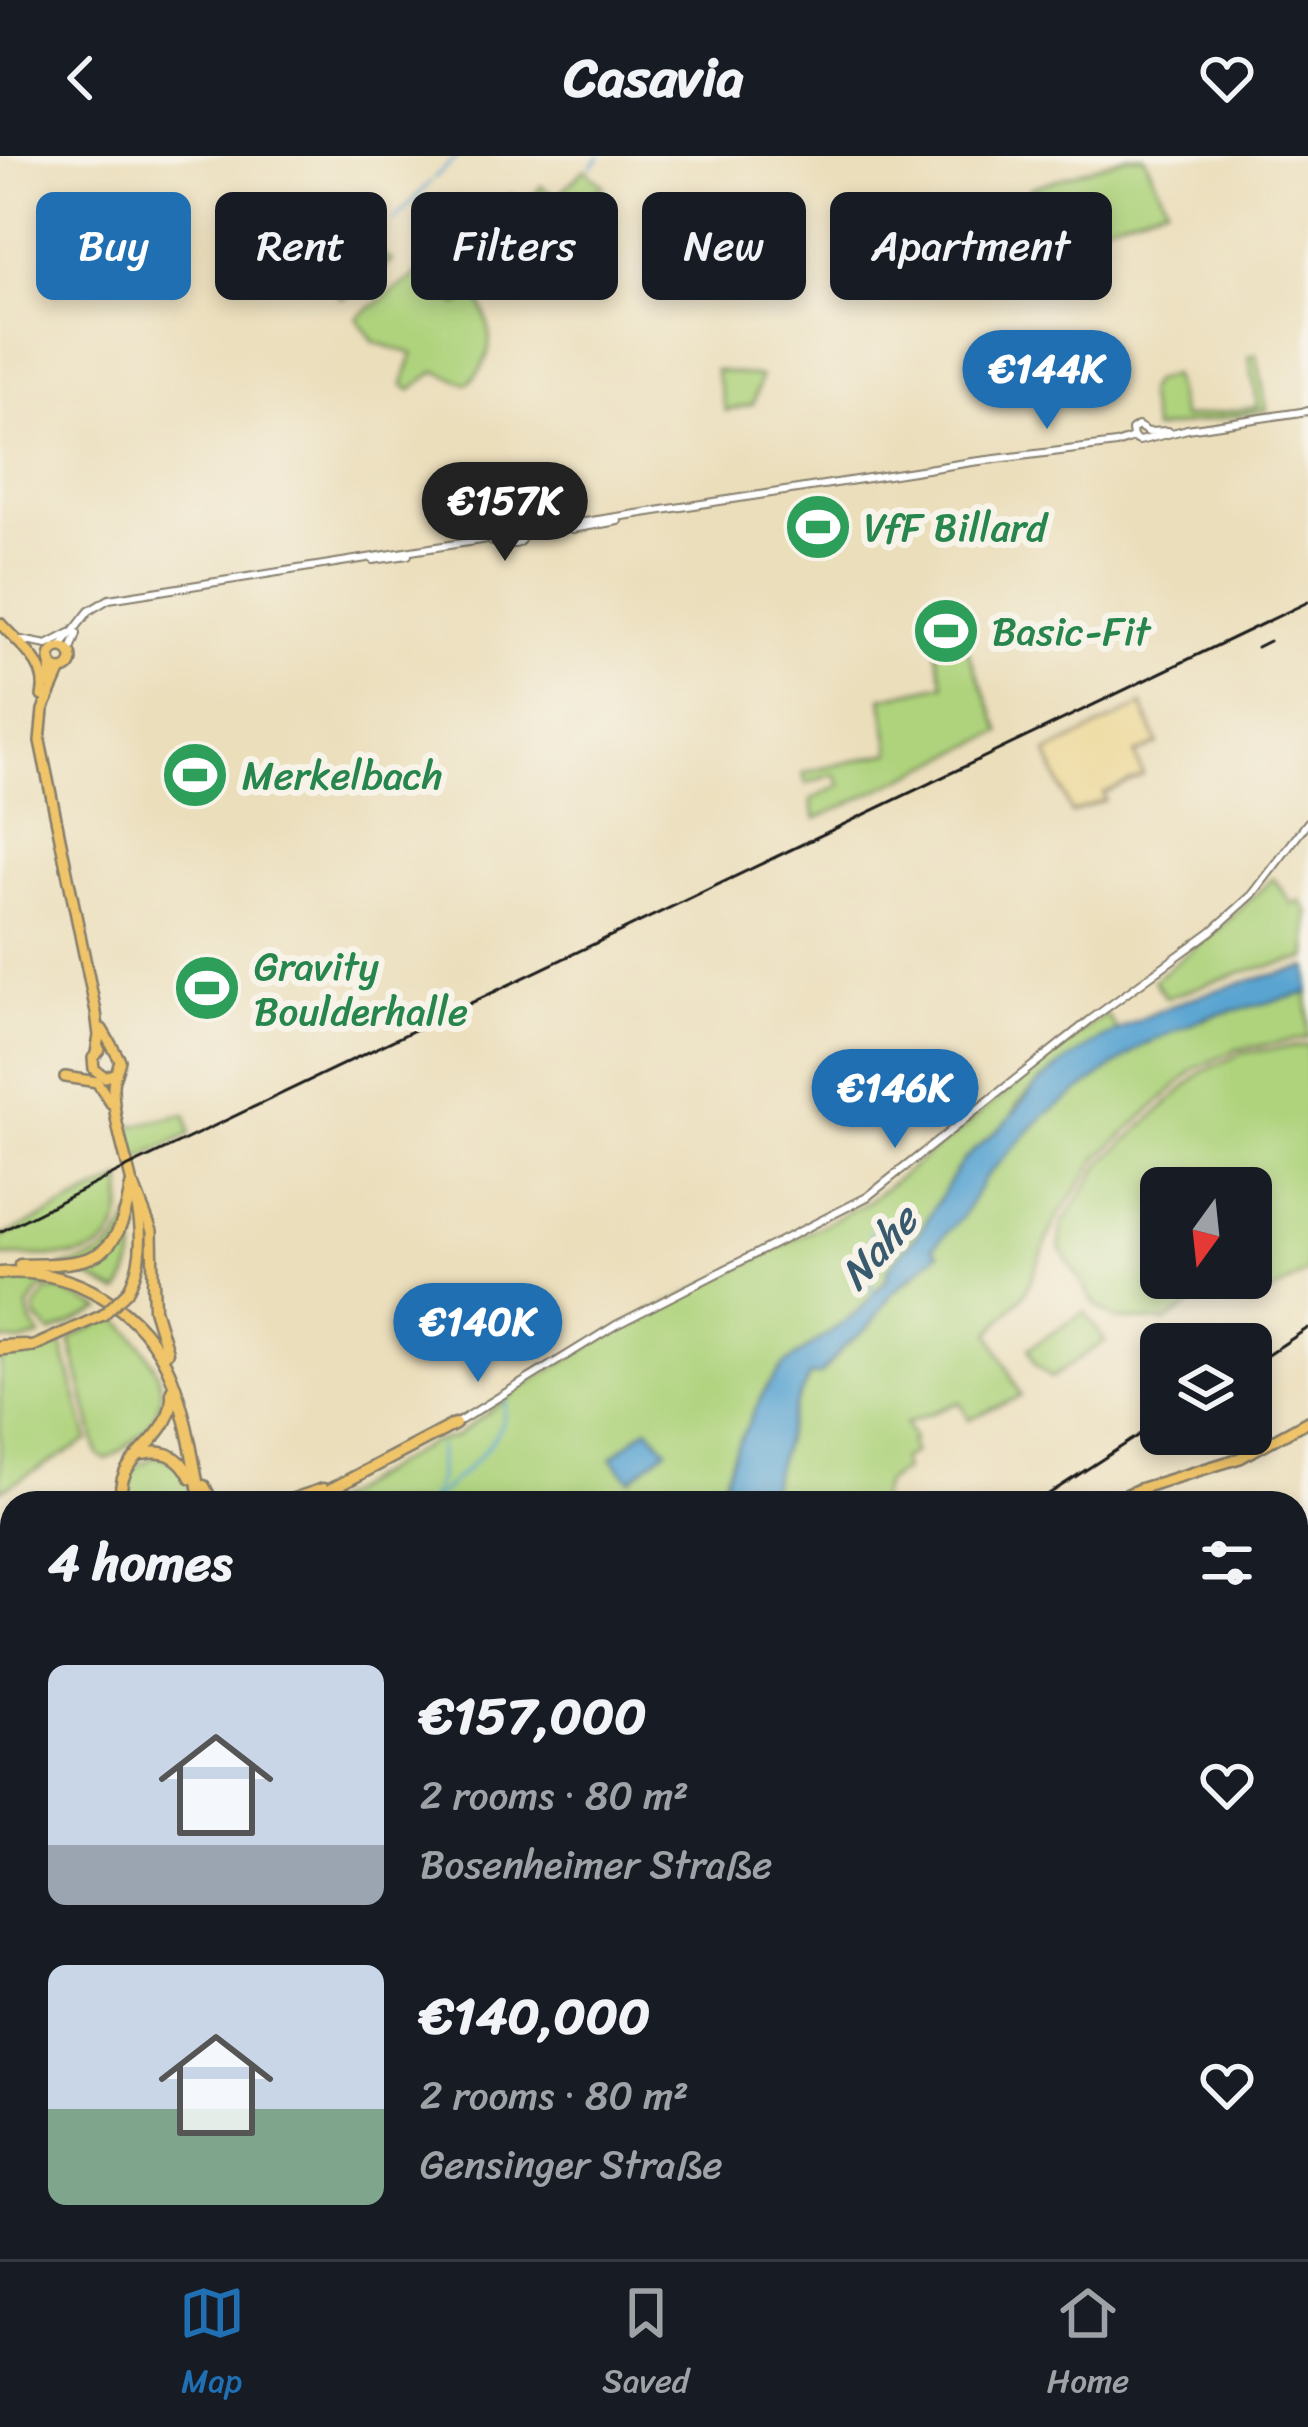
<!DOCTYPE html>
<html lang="en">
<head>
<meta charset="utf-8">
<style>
  body { margin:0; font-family:Sriracha,sans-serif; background:#20242c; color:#f1f3f6; height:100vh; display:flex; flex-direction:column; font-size:45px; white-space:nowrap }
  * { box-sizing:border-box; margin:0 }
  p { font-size:39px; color:#9ea1a6 }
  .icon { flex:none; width:66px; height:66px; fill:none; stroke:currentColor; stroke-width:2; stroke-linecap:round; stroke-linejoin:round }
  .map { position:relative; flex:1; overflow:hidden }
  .sheet { position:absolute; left:0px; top:1335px; width:1308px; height:768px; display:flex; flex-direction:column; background:#171b24; border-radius:36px 36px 0 0; box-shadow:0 6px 18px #0003 }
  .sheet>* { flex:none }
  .hud { position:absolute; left:36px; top:36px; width:1236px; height:108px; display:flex; gap:24px }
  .needle { width:78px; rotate:195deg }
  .buttons { position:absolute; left:1140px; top:1011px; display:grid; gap:24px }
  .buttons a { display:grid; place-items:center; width:132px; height:132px; border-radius:18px; background:#171b24; box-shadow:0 6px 18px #0003; font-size:60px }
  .price { position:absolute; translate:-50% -102px; padding:0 27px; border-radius:42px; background:#1f6fb2; color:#fff; font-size:39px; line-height:78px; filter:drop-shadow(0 3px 6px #0008) }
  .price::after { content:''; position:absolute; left:50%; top:72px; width:36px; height:27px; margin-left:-18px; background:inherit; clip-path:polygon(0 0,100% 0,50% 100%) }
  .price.selected { background:#222; color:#fff }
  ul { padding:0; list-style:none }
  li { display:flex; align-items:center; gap:36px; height:300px; padding:0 48px }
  li span { display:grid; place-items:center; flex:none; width:336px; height:240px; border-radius:18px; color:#555 }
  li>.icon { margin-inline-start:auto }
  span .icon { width:144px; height:144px; fill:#fffc; stroke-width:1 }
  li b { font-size:51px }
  h2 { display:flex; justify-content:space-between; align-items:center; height:144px; padding:0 48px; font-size:51px }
  .pill { padding:0 42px; border-radius:18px; background:#171b24; box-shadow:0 6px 18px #0003; font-size:42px; line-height:108px }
  .pill.selected { background:#1f6fb2; color:#fff }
  header { display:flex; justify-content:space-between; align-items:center; height:156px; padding:0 48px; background:#171b24; font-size:54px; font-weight:700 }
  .dock { display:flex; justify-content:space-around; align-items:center; height:168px; border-top:3px solid #363941; background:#171b24; font-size:33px; color:#9ea1a6 }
  .dock a { display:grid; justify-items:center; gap:6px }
  .dock .selected { color:#1f6fb2 }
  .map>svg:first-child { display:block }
  .green { fill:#afd37d; stroke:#66784c; stroke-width:3 }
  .sand { fill:#eeda9e; stroke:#857b5d; stroke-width:3 }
  .water { fill:#5aa4d2; stroke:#3b6077; stroke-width:3 }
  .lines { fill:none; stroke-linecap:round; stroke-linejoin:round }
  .stream { stroke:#5aa4d2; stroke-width:3 }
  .tertiary-casing { stroke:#847d6c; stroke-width:10 }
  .primary-casing { stroke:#847d6c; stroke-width:14 }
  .trunk-casing { stroke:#847d6c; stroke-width:15 }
  .tertiary { stroke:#fff; stroke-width:6 }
  .primary { stroke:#f0c469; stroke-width:9 }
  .trunk { stroke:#f0c469; stroke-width:10 }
  .rail { stroke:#1c1c1c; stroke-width:3 }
  .primary-bridge-casing { stroke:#847d6c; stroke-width:14; stroke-linecap:butt }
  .primary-bridge { stroke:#f0c469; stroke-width:9 }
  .labels { text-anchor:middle; stroke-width:12; stroke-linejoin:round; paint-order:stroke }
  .leisure-label { font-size:39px; fill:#27864d; stroke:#f7f3e8; text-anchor:start }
  .water-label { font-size:42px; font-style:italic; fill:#38596e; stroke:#f7f3e8 }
</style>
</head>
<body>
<header><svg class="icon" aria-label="back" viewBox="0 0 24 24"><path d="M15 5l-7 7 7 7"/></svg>Casavia<svg class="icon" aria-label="heart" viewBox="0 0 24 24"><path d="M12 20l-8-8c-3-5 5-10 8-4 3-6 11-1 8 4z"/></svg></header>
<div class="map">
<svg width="1308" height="2103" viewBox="0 0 1308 2103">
  <rect width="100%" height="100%" fill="#f7f3e8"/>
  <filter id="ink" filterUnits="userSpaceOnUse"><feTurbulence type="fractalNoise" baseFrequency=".00833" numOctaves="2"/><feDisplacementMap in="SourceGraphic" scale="24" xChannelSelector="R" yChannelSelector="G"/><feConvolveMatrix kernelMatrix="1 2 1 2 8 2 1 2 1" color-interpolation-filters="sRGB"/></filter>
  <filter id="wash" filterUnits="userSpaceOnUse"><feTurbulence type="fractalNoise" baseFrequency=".004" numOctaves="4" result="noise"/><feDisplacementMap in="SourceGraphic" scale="48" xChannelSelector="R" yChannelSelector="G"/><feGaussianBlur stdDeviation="2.7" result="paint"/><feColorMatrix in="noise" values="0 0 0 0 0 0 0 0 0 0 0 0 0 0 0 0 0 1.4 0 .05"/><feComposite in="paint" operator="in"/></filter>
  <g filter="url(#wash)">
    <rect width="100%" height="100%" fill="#ebdebb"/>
    <g class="green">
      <polygon points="1128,0 1144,0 1167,49 1061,81 1030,32"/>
      <polygon points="585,13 604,30 584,41 590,53 579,59 575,51 560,63 530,103 516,96 529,81 512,66 518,59 504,48 510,39 525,51 541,30 556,41"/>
      <polygon points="360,83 392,105 342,143 321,115"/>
      <path d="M425 112 457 149 476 138C494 169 497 204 467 228L436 215 410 234 403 229 413 198 374 186 357 162Z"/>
      <polygon points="1257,199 1267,254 1153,274 1146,236 1153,225 1172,219 1182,262 1258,251 1249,200"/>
      <polygon points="715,214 761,221 753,248 726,255"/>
      <polygon points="964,486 1001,576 816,663 811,644 841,629 835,618 806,628 803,617 891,596 882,542 944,528 936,495"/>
      <polygon points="1273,722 1293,749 1300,745 1308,755 1308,802 1242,816 1166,842 1154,824 1220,772"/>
      <polygon points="1308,837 1308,882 1239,893 1195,913 1098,1002 1056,1064 1025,1137 990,1177 1021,1240 969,1263 960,1246 906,1267 914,1284 910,1286 914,1297 902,1303 904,1314 885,1326 880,1343 874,1347 766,1347 795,1250 809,1220 820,1219 844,1191 869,1171 892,1137 914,1121 941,1080 963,1060 984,1023 1044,959 1142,890 1175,874 1227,855"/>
      <polygon points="1106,858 1119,876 1087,892 1039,927 1017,948 1010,964 964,1003 920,1075 886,1117 888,1121 857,1157 784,1209 765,1234 733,1298 717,1347 329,1347 430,1287 455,1281 521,1232 612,1177 868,1046"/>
      <polygon points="1308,889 1308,1116 1249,1150 1231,1122 1251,1122 1251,1032 1161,1032 1161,1122 1229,1122 1166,1166 1115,1163 1095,1148 1060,1092 1061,1070 1101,1008 1201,917 1242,897"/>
      <polygon points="186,958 190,978 139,1003 134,1000 128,971"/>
      <path d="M122 1023C129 1121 66 1096 0 1101V1082Z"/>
      <path d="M131 1059C137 1089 137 1110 119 1137L83 1118 59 1111C96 1105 119 1097 131 1059Z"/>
      <polygon points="26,1124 52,1128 40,1133 28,1151 32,1169 41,1180 22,1186 0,1184 0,1126"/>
      <polygon points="57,1133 102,1153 51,1177 37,1163 35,1153 47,1135"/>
      <polygon points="1085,1156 1105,1185 1051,1222 1035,1208 1029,1192"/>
      <path d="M115 1160C173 1217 182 1257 107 1304L98 1299 70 1183Z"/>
      <polygon points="61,1185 88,1284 0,1335 0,1199 17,1201"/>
      <path d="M155 1301C182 1301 190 1324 195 1347H129L125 1334 132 1312Z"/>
      <polygon points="0,1525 5,1535 12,1530 12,1775 0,1783"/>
    </g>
    <polygon class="sand" points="1142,549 1158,588 1135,598 1143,619 1103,637 1105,644 1071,657 1047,597"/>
    <g class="water">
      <path d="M1308 811V837L1207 861 1142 890 1044 960 984 1023 963 1060 933 1091 939 1097 892 1137 869 1171 843 1191 820 1219 809 1220 795 1250 766 1347H717L733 1298 765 1234 784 1209 857 1157 888 1122 886 1117C895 1101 909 1090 920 1075 936 1052 946 1025 964 1004 975 990 992 980 1005 967 1018 955 1026 938 1040 926 1119 861 1210 831 1308 811Z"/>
      <polygon points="648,1271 667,1293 630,1324 611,1302"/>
    </g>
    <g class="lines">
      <g class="stream">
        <polyline points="591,11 600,0"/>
        <polyline points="434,22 458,0"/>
        <polyline points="394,65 430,26"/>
        <polyline points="871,1075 872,1139"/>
        <polyline points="429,1346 439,1323 439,1290"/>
        <path d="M430 1347C458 1319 507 1287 506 1243"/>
      </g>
    </g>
  </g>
  <g filter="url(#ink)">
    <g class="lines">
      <g class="tertiary-casing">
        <g id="tertiary">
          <polyline points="1187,273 1308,255"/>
          <polyline points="1133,282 1132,274 1138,270 1148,276 1168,275"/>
          <circle cx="514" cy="380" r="8"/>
          <polyline points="572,373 618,365"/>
          <polyline points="520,376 972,306 1116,288 1133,282 1139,285 1188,273"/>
          <polyline points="492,386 508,386"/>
          <polyline points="373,404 408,399"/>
          <polyline points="21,484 47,489 70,477"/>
          <polyline points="60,492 89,455 109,443 506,380"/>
          <polyline points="70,497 77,478"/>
          <polyline points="455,1268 616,1169 867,1041 1090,864 1212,775 1252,739 1308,666"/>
          <polyline points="1308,1712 1308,1720"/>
        </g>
      </g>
      <g class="primary-casing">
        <g id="primary">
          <path d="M0 467C19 489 50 508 42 540"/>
          <circle cx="61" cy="503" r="11"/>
          <polyline points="61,514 43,554 40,585 96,856 99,880 96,897"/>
          <polyline points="48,527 52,509"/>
          <path d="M102 873 120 904C118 914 113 921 113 931 113 998 164 1073 127 1136"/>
          <polyline points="100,894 93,902 94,913 105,921 116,917"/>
          <polyline points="65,921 97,926 111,947"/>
          <polyline points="135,1032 152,1075 153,1125"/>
          <polyline points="0,1194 34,1190 103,1159"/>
          <polyline points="1108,1347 1139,1333 1240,1302 1308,1265"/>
          <polyline points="0,1978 12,1969"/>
        </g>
      </g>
      <g class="trunk-casing">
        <g id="trunk">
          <path d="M20 1109C92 1108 118 1107 131 1030"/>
          <path d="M0 1117C73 1111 143 1152 171 1220 187 1260 193 1305 201 1347"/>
          <polyline points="153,1125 154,1153 167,1196"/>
          <polyline points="0,1190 24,1189"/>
          <path d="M143 1298C166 1293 181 1301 191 1322"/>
          <polyline points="204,1330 213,1347"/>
          <path d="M123 1347C109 1298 176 1289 172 1234"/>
          <polyline points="281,1347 323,1333"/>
          <polyline points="305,1347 455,1268"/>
          <polyline points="1296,1604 1308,1607"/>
        </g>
      </g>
      <use href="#tertiary" class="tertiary"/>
      <use href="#primary" class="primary"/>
      <use href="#trunk" class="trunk"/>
      <g class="rail">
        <polyline points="1257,491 1269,485"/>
        <polyline points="0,1076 116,1017 1308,446"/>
        <polyline points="1251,1210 1308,1172"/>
        <polyline points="1035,1347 1161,1265"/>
        <polyline points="0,1786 12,1777"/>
      </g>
      <g class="primary-bridge-casing">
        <polyline id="primary-bridge" points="103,1159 127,1136"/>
      </g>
      <use href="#primary-bridge" class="primary-bridge"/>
    </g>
  </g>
  <defs>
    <g id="stadium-disc" transform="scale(3.45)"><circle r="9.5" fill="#2e9e5b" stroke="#f7f3e8"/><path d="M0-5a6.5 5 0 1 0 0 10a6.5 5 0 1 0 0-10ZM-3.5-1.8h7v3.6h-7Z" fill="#fff"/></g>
  </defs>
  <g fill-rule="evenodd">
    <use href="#stadium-disc" x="818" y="371"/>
    <use href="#stadium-disc" x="946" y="475"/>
    <use href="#stadium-disc" x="195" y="619"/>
    <use href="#stadium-disc" x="207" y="832"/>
  </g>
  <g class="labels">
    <g class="leisure-label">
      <text x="864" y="385">VfF Billard</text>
      <text x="992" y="489">Basic-Fit</text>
      <text x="242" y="633">Merkelbach</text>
      <text x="254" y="824">Gravity<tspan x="254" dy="45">Boulderhalle</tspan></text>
    </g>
    <g class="water-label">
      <text transform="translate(878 1091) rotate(-49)" y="15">Nahe</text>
    </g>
  </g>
</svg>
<div class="buttons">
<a><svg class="needle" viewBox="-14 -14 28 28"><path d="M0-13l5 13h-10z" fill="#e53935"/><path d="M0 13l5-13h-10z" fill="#9ea1a6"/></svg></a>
<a><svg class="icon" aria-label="layers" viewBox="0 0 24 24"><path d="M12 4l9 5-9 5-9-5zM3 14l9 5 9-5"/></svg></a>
</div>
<b class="price" style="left:1047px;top:276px">€144K</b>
<b class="price selected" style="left:505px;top:408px">€157K</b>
<b class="price" style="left:895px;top:995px">€146K</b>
<b class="price" style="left:478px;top:1229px">€140K</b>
<div class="hud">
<a class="pill selected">Buy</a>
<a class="pill">Rent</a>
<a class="pill">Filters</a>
<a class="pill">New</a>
<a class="pill">Apartment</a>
</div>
<section class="sheet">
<h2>4 homes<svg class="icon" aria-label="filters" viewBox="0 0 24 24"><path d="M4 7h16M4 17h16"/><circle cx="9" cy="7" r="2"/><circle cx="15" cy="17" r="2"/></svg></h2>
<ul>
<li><span style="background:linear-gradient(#c9d6e8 75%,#9aa5b1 0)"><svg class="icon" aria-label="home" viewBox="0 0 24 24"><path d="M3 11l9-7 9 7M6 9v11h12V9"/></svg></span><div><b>€157,000</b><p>2 rooms · 80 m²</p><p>Bosenheimer Straße</p></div><svg class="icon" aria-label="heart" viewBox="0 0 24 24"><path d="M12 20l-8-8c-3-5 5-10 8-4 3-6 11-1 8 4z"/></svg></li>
<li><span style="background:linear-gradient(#c9d6e8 60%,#7fa58c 0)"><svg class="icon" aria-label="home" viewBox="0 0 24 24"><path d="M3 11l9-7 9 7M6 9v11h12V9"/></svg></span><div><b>€140,000</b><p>2 rooms · 80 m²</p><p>Gensinger Straße</p></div><svg class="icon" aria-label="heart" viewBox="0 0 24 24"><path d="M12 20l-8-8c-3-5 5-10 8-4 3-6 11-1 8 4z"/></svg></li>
</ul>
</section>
</div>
<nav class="dock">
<a class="selected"><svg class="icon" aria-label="map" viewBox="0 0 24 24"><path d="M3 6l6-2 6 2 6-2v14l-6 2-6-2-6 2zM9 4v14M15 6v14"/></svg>Map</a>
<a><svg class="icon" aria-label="saved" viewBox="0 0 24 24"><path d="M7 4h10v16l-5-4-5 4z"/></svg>Saved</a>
<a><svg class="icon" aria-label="home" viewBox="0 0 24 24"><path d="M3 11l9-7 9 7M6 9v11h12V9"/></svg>Home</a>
</nav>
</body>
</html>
